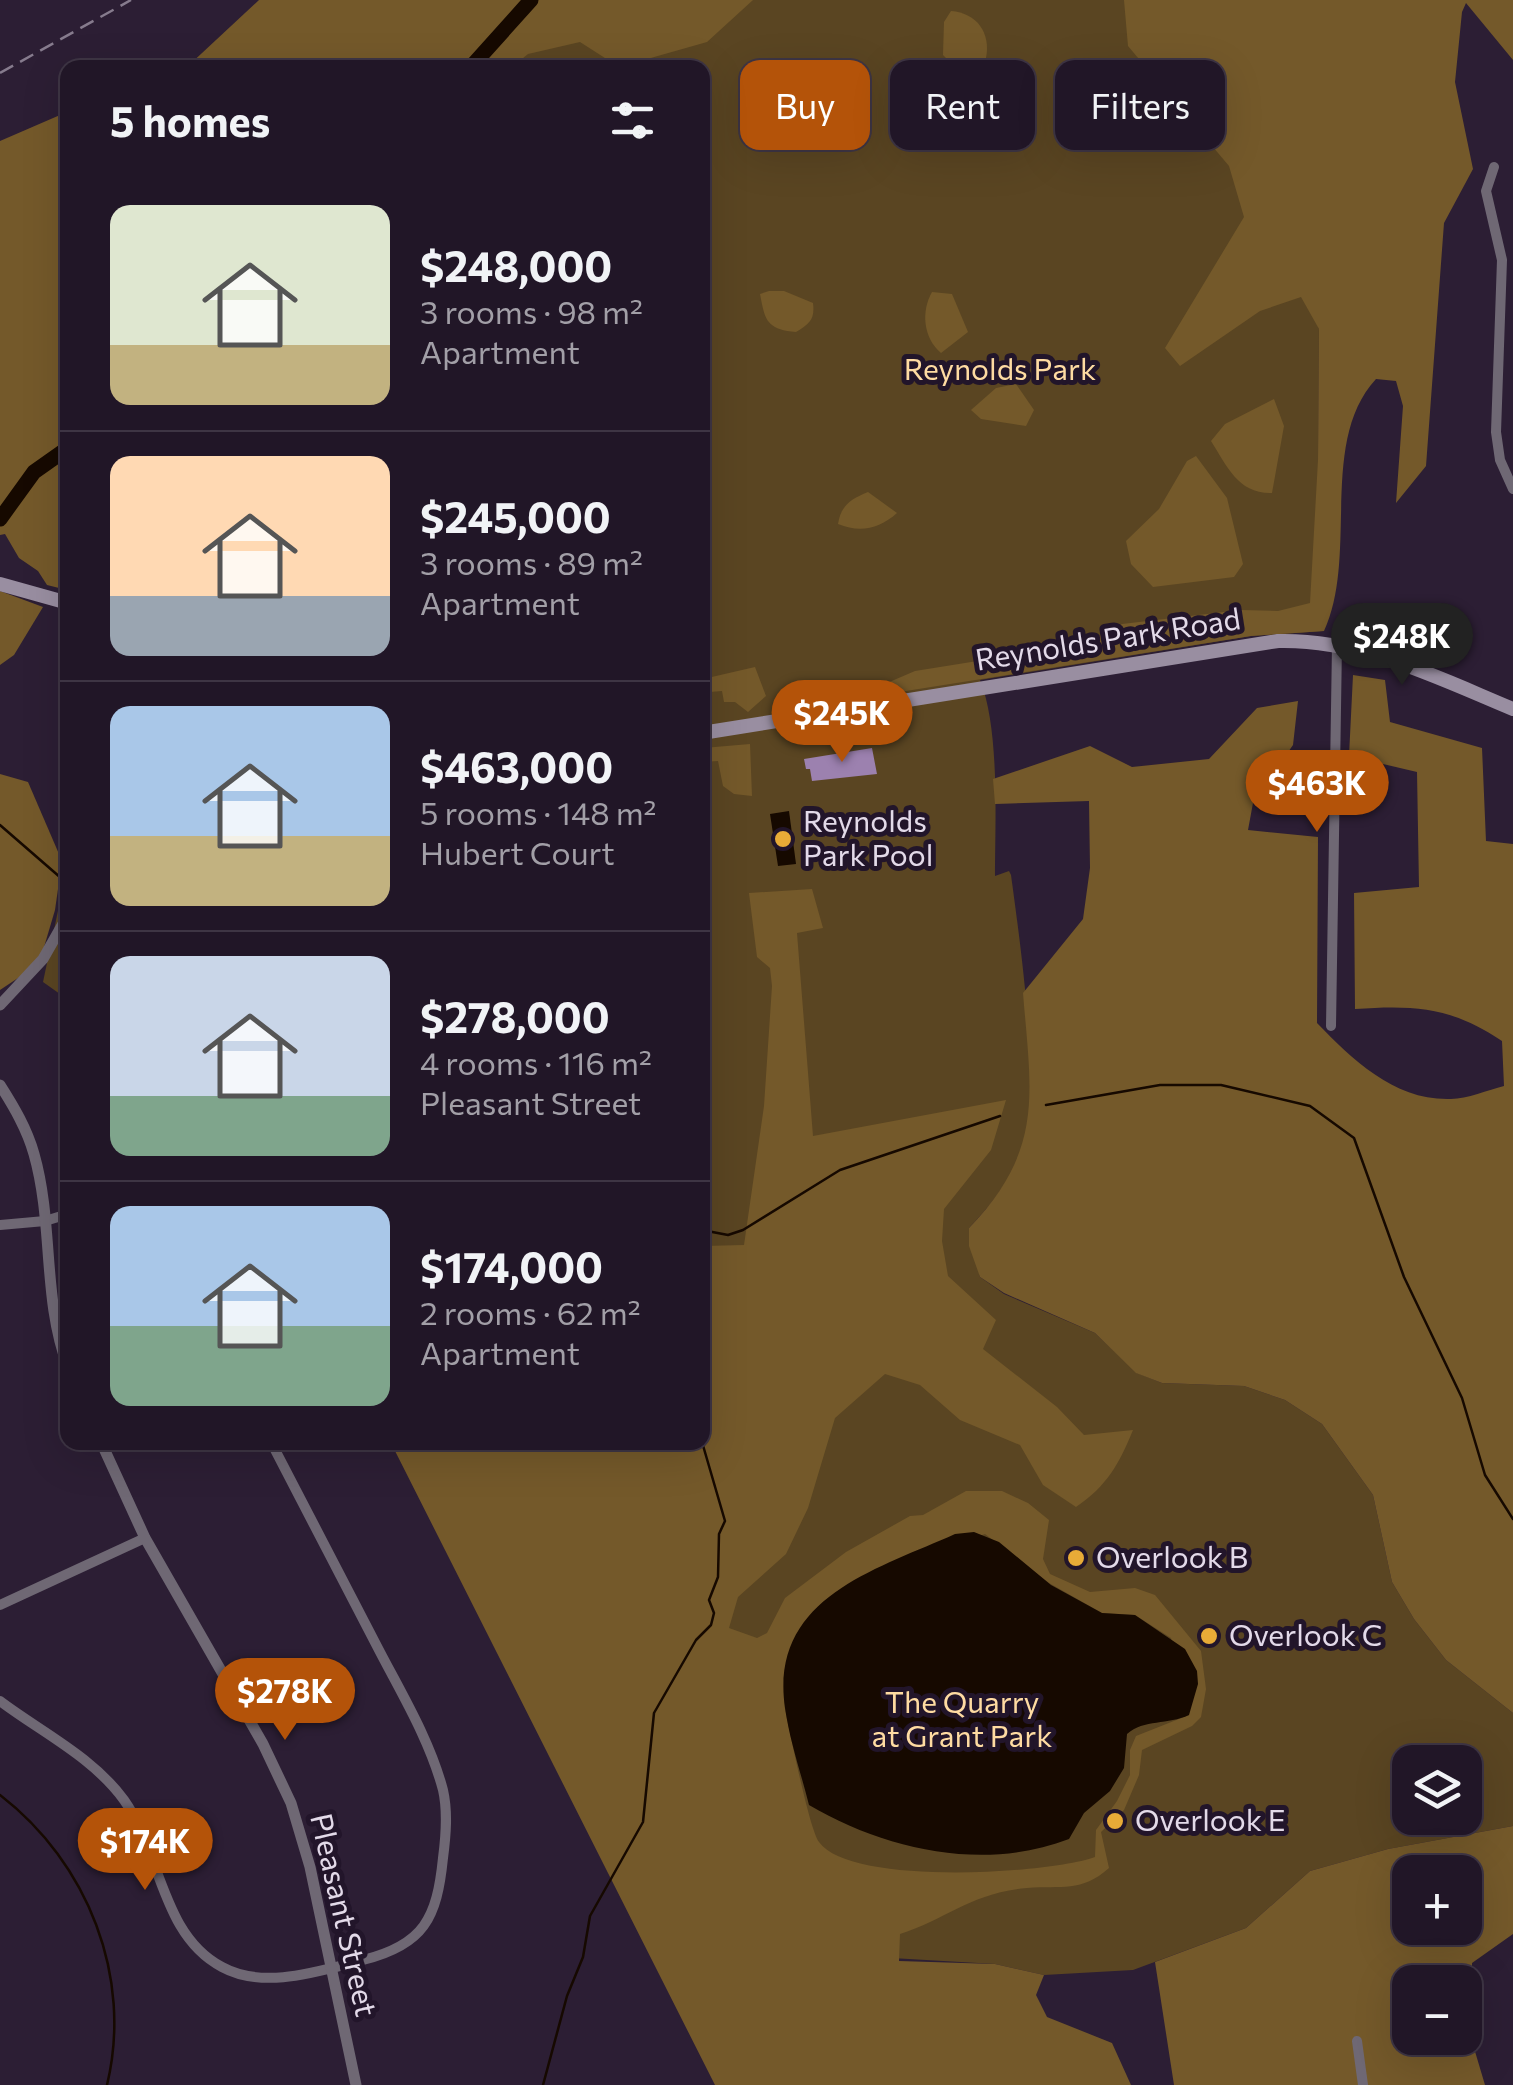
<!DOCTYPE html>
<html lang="en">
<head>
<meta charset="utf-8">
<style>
  body { margin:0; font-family:Commissioner,sans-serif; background:#2d2333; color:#f1f3f6; height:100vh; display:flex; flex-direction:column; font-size:38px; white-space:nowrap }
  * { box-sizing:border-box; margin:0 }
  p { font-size:32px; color:#a29fa7 }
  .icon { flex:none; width:55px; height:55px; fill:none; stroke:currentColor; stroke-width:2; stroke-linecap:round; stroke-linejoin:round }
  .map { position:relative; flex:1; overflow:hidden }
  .side { position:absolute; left:60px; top:60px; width:650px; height:1390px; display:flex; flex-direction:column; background:#211627; border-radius:20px; box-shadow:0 10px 40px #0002,0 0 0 2px #3e3544 }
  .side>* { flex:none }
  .hud { position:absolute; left:740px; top:60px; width:622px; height:90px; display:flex; gap:20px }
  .tools { position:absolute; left:1392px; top:1745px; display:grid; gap:20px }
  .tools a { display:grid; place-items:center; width:90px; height:90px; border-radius:20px; background:#211627; box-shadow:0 10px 40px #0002,0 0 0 2px #3e3544; font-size:50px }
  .price { position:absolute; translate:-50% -85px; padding:0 22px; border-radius:35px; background:#b45309; color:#fff; font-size:32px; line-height:65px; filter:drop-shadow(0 2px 5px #0008) }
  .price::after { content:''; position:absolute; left:50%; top:60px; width:30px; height:22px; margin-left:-15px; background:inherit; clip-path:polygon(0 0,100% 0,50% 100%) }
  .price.selected { background:#222; color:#fff }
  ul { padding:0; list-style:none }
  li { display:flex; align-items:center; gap:30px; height:250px; padding:0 50px }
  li+li { border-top:2px solid #3e3544 }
  li span { display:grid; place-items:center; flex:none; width:280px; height:200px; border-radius:20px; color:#555 }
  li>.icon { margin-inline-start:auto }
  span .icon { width:120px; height:120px; fill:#fffc; stroke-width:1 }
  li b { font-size:42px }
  h2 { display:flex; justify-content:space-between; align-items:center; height:120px; padding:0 50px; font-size:42px }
  .pill { padding:0 35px; border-radius:20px; background:#211627; box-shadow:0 10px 40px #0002,0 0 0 2px #3e3544; font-size:35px; line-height:90px }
  .pill.selected { background:#b45309; color:#fff }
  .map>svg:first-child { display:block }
  .green { fill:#5a4522; fill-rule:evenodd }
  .forest { fill:#74592a; fill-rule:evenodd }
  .water { fill:#160900 }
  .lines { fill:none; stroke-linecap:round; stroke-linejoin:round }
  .stream { stroke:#160900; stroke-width:2.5 }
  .river { stroke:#160900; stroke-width:15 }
  .building { fill:#9c81af }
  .minor { stroke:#6f6874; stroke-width:10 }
  .tertiary { stroke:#6f6874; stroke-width:11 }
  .secondary { stroke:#998ea1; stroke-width:14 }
  .rail { stroke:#867b8d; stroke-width:2.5; stroke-dasharray:15 8; stroke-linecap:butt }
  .poi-dot { fill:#e8ab37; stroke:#22152a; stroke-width:4 }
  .labels { text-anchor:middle; stroke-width:10; stroke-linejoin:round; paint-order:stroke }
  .park-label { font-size:30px; fill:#fedba2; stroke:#22152a }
  .street-label { font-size:30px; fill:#e3dae9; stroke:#22152a }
  .poi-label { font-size:30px; fill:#e3dae9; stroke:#22152a; text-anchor:start }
</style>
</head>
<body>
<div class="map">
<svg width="1513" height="2085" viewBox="0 0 1513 2085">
  <rect width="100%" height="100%" fill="#2c1e34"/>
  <g class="green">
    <path d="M516 0H1264L1319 329 1318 576 1324 631 1251 636 980 680C1000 729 995 822 995 876L1009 871 1011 875C1019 934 1042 1093 1024 1145 1013 1177 993 1203 969 1228L980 1277 1004 1294 1095 1333 1137 1373 1162 1383 1244 1386 1285 1400 1322 1424 1373 1495 1392 1582 1414 1619 1446 1660 1513 1713V1826L1388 1849 1310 1871 1246 1928 1133 1970 1044 1975 995 1964 753 1950 702 1442V68L470 67ZM1410 1762H1465V1818H1410Z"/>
    <polygon points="67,868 67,999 43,982"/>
  </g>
  <g class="forest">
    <polygon points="259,0 753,0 707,42 619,67 580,42 528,54 512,67 187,67"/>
    <path d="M1124 0H1513V60L1466 3 1462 12 1455 82 1473 169 1444 223 1426 466 1396 503 1403 406 1396 381 1376 379C1318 442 1359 555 1324 631L1251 636 887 694V683L915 671 1084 644 1122 624 1241 610 1278 611 1310 603 1318 460 1319 329 1301 297 1260 311 1180 366 1165 348 1244 217 1229 166 1128 46Z"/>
    <path d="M951 11C977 13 991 33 986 58L957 69 943 55 944 22Z"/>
    <polygon points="67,112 67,590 47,585 38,571 19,558 5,534 0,535 0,141"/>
    <path d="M769 291H784L813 303C815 319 810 324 796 332 766 329 765 320 760 294Z"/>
    <path d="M932 292 952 294 968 332 941 353C923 338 921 311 932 292Z"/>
    <polygon points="1016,384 1034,410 1026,426 981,419 971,410 996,388"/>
    <path d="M1274 399 1284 426 1272 493C1238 494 1227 466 1211 441L1225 424Z"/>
    <polygon points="1196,456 1227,498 1243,564 1234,577 1153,587 1131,564 1126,541 1159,509 1187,461"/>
    <path d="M868 492 897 513C879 529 860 533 838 524 841 505 851 499 868 492Z"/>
    <polygon points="0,591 43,607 14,655 0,665"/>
    <polygon points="755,667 766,696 748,712 735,702 724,702 722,691 710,692 709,686 703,686 703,679"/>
    <path d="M1353 675 1385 680 1390 722 1482 748 1486 841 1513 844V1713L1446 1660 1414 1619 1392 1582 1373 1495 1322 1424 1285 1400 1244 1386 1162 1383 1136 1373 1095 1333 1004 1293 980 1277 969 1246V1228C1045 1149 1031 1093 1023 993L1083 919 1090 868 1089 801 995 804 993 779 1090 746 1132 767 1209 759 1257 708 1298 701 1293 745 1253 803 1248 830 1318 837 1317 1023C1353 1060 1395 1101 1451 1099 1467 1099 1488 1090 1504 1086L1502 1041C1451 1007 1416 1005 1355 1009L1354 893 1419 887 1417 772 1349 756Z"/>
    <polygon points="750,744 752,796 734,794 723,786 718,761 703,762 703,748"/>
    <polygon points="0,774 28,782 62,861 55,910 39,964 0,990"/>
    <path d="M812 889 823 928 797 933 813 1136 1006 1100 991 1150 944 1209 942 1241 948 1276 996 1320 983 1349 1057 1407 1084 1435 1133 1430C1119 1464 1107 1486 1076 1507L1043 1485 1020 1445 960 1420 920 1385 885 1374 835 1418 808 1508 786 1554 738 1597 729 1628 757 1638 767 1633 785 1598 846 1552 910 1516 923 1515 966 1491H1002L1028 1503 1049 1520 1043 1559 1050 1574 1090 1592 1135 1588 1155 1595 1201 1651 1206 1689 1201 1717 1192 1726 1142 1750 1139 1775 1124 1810 1101 1832 1109 1868C1081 1893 1062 1885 1027 1888 971 1893 947 1919 900 1934L899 1961 995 1964 1044 1975 1036 1995 1047 2017 1112 2043 1131 2085H715L391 1443 702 1442 703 1246 744 1245 764 1106 772 986 770 968 757 957 749 893ZM985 1534 1049 1583 1102 1613 1135 1615 1171 1638 1189 1715 1136 1736 1130 1750V1775L1117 1801 1096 1830 1095 1857C1048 1874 850 1886 819 1842 809 1828 790 1732 785 1709 774 1582 891 1567 985 1534Z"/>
    <path d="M1513 1826V1934L1472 1963 1471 2038 1485 2085H1174L1155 1962 1246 1928 1310 1871 1388 1849ZM1410 1872H1465V1928H1410ZM1410 1982H1465V2038H1410Z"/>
  </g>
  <g class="water">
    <polygon points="789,811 796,864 778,866 770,814"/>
    <path d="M974 1532 999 1542 1051 1585 1102 1613 1135 1615 1185 1649 1197 1671 1198 1684 1189 1715C1168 1725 1144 1719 1127 1734L1124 1768 1110 1791 1084 1813 1069 1839C984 1872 886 1850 809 1805 801 1773 790 1742 785 1708 769 1598 875 1570 955 1534Z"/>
  </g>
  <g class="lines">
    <g class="stream">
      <polyline points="0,825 61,878"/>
      <polyline points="1046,1105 1160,1085 1221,1085 1310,1106 1354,1138 1404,1277 1462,1398 1485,1475 1513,1519"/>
      <polyline points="702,1230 728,1235 743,1230 840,1170 1000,1116"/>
      <polyline points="702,1312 702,1324"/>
      <polyline points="702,1346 702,1353"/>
      <path d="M0 1795C88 1863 133 1977 107 2085"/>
      <polyline points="543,2085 567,1996 583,1957 590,1916 643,1822 654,1713 696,1640 711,1625 714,1613 709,1600 718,1577 719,1534 725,1521 702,1442"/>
    </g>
    <g class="river">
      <polyline points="470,68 531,0"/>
      <polyline points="0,519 34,472 68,448"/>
    </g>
  </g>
  <polygon class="building" points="872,748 877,774 812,781 810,769 806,769 804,759"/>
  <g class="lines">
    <g class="minor">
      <polyline points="1494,167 1486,191 1502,260 1496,432 1500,460 1513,489"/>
      <polyline points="1331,1026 1337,645"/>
      <polyline points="0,1225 45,1221 68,1214"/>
      <polyline points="0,1605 145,1538"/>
      <path d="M0 1701C41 1732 93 1757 124 1800 161 1852 161 1935 222 1967 264 1990 319 1971 363 1960 424 1945 437 1918 443 1858 446 1835 448 1812 443 1790 430 1741 403 1696 380 1652 344 1582 307 1512 271 1442"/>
      <polyline points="1357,2041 1363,2085"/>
    </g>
    <g class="tertiary">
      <polyline points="64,602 68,635"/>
      <polyline points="0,1005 43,959 68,915"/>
      <path d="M0 1085C14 1107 27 1129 34 1154 54 1224 42 1299 68 1367"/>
      <polyline points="101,1442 145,1538 263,1744 291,1803 310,1867 356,2085"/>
    </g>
    <g class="secondary">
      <polyline points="0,584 68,603"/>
      <path d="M702 733 1278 641C1362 639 1438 678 1513 709"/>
    </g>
    <polyline class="rail" points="0,73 131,0"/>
  </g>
  <g class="poi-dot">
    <circle cx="783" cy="839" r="10"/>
    <circle cx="1076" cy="1558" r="10"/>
    <circle cx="1209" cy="1636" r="10"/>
    <circle cx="1115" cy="1821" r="10"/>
  </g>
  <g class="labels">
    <g class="park-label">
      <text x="1000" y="380">Reynolds Park</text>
      <text x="962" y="1713">The Quarry<tspan x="962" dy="34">at Grant Park</tspan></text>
    </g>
    <g class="street-label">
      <text transform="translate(1108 640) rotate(-9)" y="10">Reynolds Park Road</text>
      <text transform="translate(343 1915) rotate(77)" y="10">Pleasant Street</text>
    </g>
    <g class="poi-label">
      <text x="803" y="832">Reynolds<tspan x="803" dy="34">Park Pool</tspan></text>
      <text x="1096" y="1568">Overlook B</text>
      <text x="1229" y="1646">Overlook C</text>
      <text x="1135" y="1831">Overlook E</text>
    </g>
  </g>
</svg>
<div class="tools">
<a><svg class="icon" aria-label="layers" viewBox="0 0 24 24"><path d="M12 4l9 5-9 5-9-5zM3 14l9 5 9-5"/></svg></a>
<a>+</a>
<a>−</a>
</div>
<b class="price selected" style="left:1402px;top:688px">$248K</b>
<b class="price" style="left:842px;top:765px">$245K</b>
<b class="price" style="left:1317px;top:835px">$463K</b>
<b class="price" style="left:285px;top:1743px">$278K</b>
<b class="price" style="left:145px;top:1893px">$174K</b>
<div class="hud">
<a class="pill selected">Buy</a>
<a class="pill">Rent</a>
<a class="pill">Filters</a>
</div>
<section class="side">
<h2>5 homes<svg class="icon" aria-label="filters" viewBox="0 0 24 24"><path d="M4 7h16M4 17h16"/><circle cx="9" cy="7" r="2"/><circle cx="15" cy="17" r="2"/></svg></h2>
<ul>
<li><span style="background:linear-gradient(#dfe7d0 70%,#c2b280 0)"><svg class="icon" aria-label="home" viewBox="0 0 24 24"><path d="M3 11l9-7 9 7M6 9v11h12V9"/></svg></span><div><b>$248,000</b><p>3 rooms · 98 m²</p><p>Apartment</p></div></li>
<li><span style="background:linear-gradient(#ffd9b3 70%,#9aa5b1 0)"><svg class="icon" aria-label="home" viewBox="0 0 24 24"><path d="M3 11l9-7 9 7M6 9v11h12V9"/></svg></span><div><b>$245,000</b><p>3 rooms · 89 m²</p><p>Apartment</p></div></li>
<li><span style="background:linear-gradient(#a9c7e8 65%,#c2b280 0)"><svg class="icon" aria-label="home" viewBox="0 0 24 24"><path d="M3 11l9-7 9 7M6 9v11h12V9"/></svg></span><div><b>$463,000</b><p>5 rooms · 148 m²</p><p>Hubert Court</p></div></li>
<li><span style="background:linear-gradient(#c9d6e8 70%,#7fa58c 0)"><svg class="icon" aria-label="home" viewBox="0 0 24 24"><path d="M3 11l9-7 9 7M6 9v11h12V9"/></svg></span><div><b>$278,000</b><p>4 rooms · 116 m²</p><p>Pleasant Street</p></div></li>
<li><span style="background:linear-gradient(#a9c7e8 60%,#7fa58c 0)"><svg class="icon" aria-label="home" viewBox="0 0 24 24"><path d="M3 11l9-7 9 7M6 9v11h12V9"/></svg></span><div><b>$174,000</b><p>2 rooms · 62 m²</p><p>Apartment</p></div></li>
</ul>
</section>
</div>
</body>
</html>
